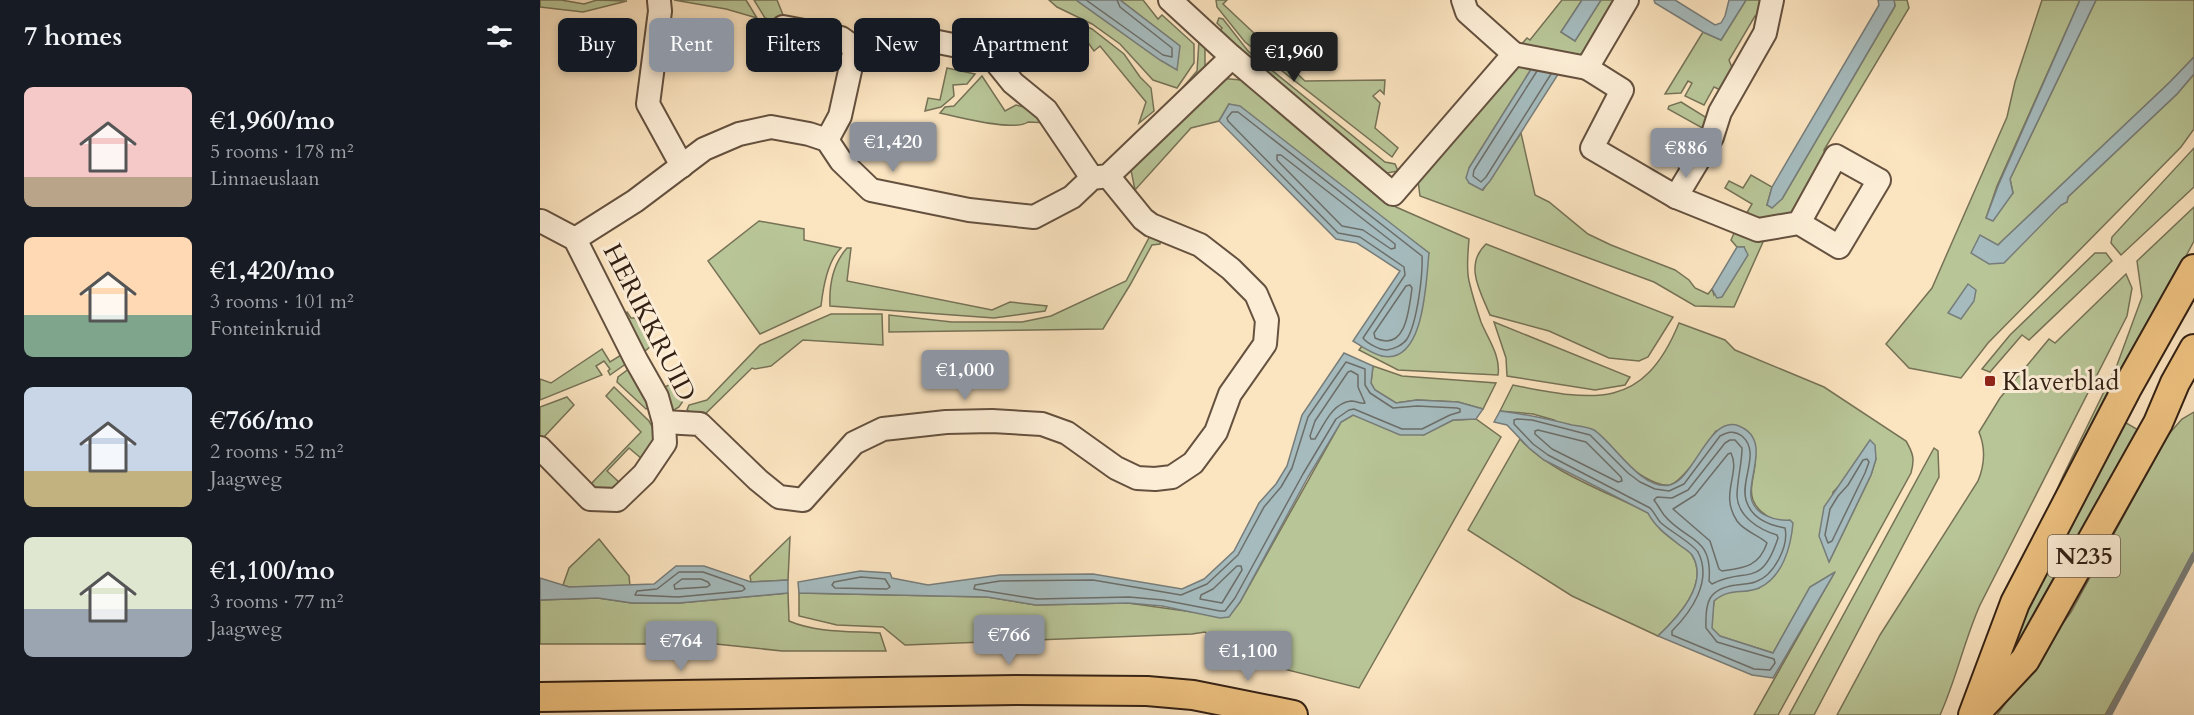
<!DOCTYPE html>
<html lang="en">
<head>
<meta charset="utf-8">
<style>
  body { margin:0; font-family:Cardo,serif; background:#20242c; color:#f1f3f6; height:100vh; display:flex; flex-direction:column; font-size:22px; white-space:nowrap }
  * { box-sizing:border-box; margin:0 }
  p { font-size:20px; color:#9ea1a6 }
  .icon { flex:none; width:33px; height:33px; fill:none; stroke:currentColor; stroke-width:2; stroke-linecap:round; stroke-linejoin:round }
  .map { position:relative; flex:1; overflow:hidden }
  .panel { display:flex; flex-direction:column; background:#171b24; width:540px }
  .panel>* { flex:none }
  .guide { position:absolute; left:18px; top:18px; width:570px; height:54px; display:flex; gap:12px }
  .price { position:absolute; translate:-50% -51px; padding:0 14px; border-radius:6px; background:#8c9099; color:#fff; font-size:20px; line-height:39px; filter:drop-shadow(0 2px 3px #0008) }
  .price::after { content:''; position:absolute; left:50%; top:36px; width:18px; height:14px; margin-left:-9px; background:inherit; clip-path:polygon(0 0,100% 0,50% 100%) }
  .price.current { background:#222; color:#fff }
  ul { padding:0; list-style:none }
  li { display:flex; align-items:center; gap:18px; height:150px; padding:0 24px }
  li span { display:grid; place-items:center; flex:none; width:168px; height:120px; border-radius:9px; color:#555 }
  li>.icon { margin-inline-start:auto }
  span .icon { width:72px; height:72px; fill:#fffc; stroke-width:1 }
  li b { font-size:26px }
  h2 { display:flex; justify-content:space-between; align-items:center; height:72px; padding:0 24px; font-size:26px }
  .pill { padding:0 21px; border-radius:9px; background:#171b24; box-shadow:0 3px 9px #0003; font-size:21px; line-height:54px }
  .pill.current { background:#8c9099; color:#fff }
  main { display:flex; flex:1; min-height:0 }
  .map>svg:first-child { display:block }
  .green { fill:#b8c597; stroke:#767256; stroke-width:1.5; fill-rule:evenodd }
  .water { fill:#a5bbbe; stroke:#777d7a; stroke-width:1.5 }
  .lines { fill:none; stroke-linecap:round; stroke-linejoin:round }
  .shore { stroke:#6c6e69; stroke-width:1.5 }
  .stream { stroke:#777d7a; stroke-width:6 }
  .minor-casing { stroke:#65513f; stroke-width:26 }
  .major-casing { stroke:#332014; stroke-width:32 }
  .minor { stroke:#fcedd6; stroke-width:22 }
  .major { stroke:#eec280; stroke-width:28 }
  .poi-dot { fill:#8f2418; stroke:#fcedd6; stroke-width:2 }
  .labels { text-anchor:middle; stroke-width:6; stroke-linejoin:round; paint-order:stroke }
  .shield { fill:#fcedd6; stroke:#6f5e4e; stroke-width:1.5 }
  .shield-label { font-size:24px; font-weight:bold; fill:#332014 }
  .street-label { font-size:26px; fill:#332014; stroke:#fcedd6 }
  .poi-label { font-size:26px; fill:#332014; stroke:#fcedd6; text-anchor:start }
</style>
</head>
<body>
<main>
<section class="panel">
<h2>7 homes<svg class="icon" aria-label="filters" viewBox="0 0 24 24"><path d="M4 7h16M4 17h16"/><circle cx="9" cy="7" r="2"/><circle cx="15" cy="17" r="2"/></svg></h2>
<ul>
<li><span style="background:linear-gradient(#f6c9c9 75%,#b9a48a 0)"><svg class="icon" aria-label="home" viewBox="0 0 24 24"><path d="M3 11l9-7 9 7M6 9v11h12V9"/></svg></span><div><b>€1,960/mo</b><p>5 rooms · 178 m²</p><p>Linnaeuslaan</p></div></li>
<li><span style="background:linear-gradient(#ffd9b3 65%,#7fa58c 0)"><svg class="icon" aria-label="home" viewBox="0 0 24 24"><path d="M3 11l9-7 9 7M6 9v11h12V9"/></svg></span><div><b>€1,420/mo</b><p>3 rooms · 101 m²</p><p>Fonteinkruid</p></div></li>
<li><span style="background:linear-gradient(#c9d6e8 70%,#c2b280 0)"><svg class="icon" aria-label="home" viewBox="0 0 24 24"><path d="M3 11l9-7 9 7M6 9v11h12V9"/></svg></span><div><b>€766/mo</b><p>2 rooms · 52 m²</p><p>Jaagweg</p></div></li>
<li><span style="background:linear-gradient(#dfe7d0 60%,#9aa5b1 0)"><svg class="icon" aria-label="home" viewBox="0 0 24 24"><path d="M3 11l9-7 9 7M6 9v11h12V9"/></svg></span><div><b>€1,100/mo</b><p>3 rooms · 77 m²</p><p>Jaagweg</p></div></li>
</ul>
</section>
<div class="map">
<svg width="1654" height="715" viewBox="0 0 1654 715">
  <rect width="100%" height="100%" fill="#fbe4c0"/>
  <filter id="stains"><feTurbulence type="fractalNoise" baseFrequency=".00333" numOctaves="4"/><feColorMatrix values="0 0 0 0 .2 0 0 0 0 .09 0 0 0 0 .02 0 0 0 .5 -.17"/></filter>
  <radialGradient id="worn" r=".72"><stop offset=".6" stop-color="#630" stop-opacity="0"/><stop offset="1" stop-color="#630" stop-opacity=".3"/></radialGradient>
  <g class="green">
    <polygon points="0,0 21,0 44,4 57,0 87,1 43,12 0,7"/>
    <polygon points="134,0 206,0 217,18 186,9"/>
    <polygon points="214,0 237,0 243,15 238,22 225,18"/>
    <polygon points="509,0 536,0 576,28 640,46 580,0 603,0 618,19 622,15 654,44 654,63 637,88 613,80 580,44 552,24 517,7"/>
    <polygon points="676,0 687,0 683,4 765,81 845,80 844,94 840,90 833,96 840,103 835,128 858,148 852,157 705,42 677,7"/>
    <polygon points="1022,0 1042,0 1021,32 1035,41 1061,0 1078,0 1048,51 1039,56 979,47 987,38 990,40"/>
    <polygon points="1206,0 1225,0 1222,29 1215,16 1189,60 1195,75 1185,92 1174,87 1164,105 1145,96 1152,83 1148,81 1141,93 1125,94 1163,32 1181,40"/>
    <polygon points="1354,0 1367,0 1369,8 1284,150 1285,156 1249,217 1219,223 1205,216 1212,204 1185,188 1189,181 1203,188 1211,175 1232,187 1227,205 1242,199 1355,6"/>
    <polygon points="1502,0 1540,0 1457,186 1446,218 1473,193 1470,179 1556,0 1654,0 1654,57 1630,82 1458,245 1449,264 1521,205 1527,202 1528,197 1637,94 1654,74 1654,129 1641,147 1448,343 1421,378 1369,368 1346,344 1392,288 1467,117 1475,82"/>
    <polygon points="679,18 683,19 708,51 845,162 855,164 858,171 842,174 679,32 682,28 677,23"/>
    <polygon points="532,20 552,29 584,54 600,77 611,88 614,111 599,123 606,102 560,46 554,51"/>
    <polygon points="659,41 665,47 665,70 639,92 657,71"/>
    <polygon points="986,62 995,63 929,168 929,183 943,190 981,133 995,195 1009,202 1048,234 1071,245 1135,270 1149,280 1155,288 1168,294 1172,289 1174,295 1204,247 1197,247 1191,240 1195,231 1220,234 1223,242 1194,307 1155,306 1114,282 880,196 877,173 974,67"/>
    <polygon points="407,68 435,74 427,84 413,85 414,96 401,107 385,111 388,98 400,100"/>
    <path d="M442 76 465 111 476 105 495 110 509 123 488 122C475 132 417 117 400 113L405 107 414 106Z"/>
    <path d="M679 78 701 80 856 207 929 239C928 253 926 268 929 281 932 294 937 310 941 322 948 339 961 356 958 375L858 370 819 350 822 346 842 356 889 253 689 104 679 121 651 128 595 190 590 165Z"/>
    <polygon points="1141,102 1167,118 1164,129 1128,109 1129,106"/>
    <polygon points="1654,148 1654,187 1581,255 1571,243 1572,237"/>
    <polygon points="1654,207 1654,241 1493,544 1523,476 1577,365 1602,297 1597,261"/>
    <path d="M219 221 264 229V240L301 248C288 260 283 288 281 306L220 334 168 261Z"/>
    <polygon points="611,234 622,235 620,244 612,245 590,285 563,329 349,332 349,315 412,322 482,322 511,316 586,281"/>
    <path d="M946 244 1133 317 1108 357 1099 361 1069 358 1009 331 950 315C940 291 924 265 946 244Z"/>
    <path d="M307 248H311L307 281 452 310 470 302 507 306 505 311 454 318 290 306C289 285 292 265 307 248Z"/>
    <polygon points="1555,253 1566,253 1572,261 1489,340 1482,335 1450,372 1442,369 1470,335"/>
    <path d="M1586 274 1592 288 1587 316 1440 605C1424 641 1416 680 1400 715H1297L1340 635 1438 481C1445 464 1446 449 1439 432L1460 398 1509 339 1515 343Z"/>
    <polygon points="87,312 91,318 95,318 112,345 105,351 97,345 81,317"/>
    <polygon points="291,314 342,314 343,345 263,340 231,366 215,369 212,368 161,418 147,410 149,405 167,400 220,345"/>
    <polygon points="954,322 1090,377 1085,385 1055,390 967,376 966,358"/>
    <path d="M1139 323 1185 340 1195 350 1284 387 1366 441C1373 453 1375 459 1371 473L1238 715H1214L1294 573 1270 587 1233 653 1179 636 1171 628 1174 601 1183 593 1219 588 1237 521C1186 499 1231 469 1209 434L1176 431C1167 443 1144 481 1130 485 1122 487 1111 481 1104 477L1014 420 993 414 960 411 973 385C1054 401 1103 411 1139 323ZM1330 441 1336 459 1331 475 1289 562 1293 492 1303 482Z"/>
    <polygon points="62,349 70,362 81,355 87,363 70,375 68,371 70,369 64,361 56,366 62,375 0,400 0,379 11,383"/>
    <polygon points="833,366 862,376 956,383 943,409 918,402 877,400 856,403 835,390 831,383"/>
    <polygon points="90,368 103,389 109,408 106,409 77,382 78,377"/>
    <polygon points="132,383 143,401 139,407 134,410 128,408 120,390"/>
    <polygon points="74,387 109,421 116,433 111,447 102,459 89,448 67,471 81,484 67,493 49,486 101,432 66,396"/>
    <polygon points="27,397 34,405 2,439 0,438 0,407"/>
    <polygon points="1654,412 1654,554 1565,715 1457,715 1531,612 1628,435 1642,419"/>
    <polygon points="813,415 883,435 913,420 936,419 961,437 819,688 688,655 665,632 652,634 365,645 343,627 297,625 259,616 259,593 448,597 496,605 588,603 688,617 700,602 801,422"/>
    <polygon points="1581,420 1600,431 1477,657 1468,657 1488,593"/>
    <path d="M980 439C1009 472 1068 492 1108 513 1116 528 1128 536 1141 546 1144 548 1150 552 1152 555 1170 584 1137 618 1118 636L1032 596 928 530Z"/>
    <polygon points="1394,448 1398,451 1399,477 1274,715 1249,715"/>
    <polygon points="250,537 248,580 211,582 210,576"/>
    <polygon points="59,539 89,576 90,586 29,587 23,585 29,568"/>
    <path d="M248 593 249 621C277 633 311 631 340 633L346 651H242L176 644H0V600L58 598 92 603H139Z"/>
  </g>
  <g class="water">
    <polygon points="536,0 580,0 640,46 637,70 620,60"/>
    <polygon points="1042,0 1061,0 1035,41 1021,32"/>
    <polygon points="1114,0 1135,0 1175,25 1181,23 1185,16 1189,0 1206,0 1181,40 1163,32 1115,3"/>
    <polygon points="1338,0 1354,0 1355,6 1242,199 1232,208 1227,205 1232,187 1339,5"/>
    <polygon points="1540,0 1556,0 1470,179 1473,193 1453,221 1446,218 1458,186"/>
    <polygon points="1654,57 1654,74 1637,94 1528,197 1527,202 1521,205 1464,263 1449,264 1431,253 1440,235 1458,245 1462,241 1630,82"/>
    <polygon points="995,63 1024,65 950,181 942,190 929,183 926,178 929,168"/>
    <path d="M689 104 700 106 889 253C886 280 885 365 842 356 832 354 821 346 813 341L860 271 817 243 796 239 679 121Z"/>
    <polygon points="1197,247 1204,247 1208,255 1182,297 1177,298 1172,289"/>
    <polygon points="1428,284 1436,290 1434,301 1421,319 1408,313"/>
    <polygon points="804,353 833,366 831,383 835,390 856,403 877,400 918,402 943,409 936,419 913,420 884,435 860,435 813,415 801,422 768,477 700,602 689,617 680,618 622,606 588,603 496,605 447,597 259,593 258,582 320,571 350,573 352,578 388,585 460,575 553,574 642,589 664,579 694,551 719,503 736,484 747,466 762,415"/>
    <path d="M960 411C985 414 1008 419 1032 425 1038 426 1048 427 1054 430 1074 443 1101 491 1130 485 1154 480 1169 414 1199 426 1231 439 1208 476 1211 497 1214 515 1235 521 1250 520L1253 523C1251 546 1243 577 1219 588 1203 595 1190 587 1174 601L1172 628 1180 636 1233 653 1270 587 1295 572 1233 678 1212 675 1118 636C1137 618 1170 584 1152 555 1150 552 1144 548 1141 546 1128 536 1116 528 1108 513L1004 460 989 448 967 425 954 422Z"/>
    <polygon points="1330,440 1335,445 1336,459 1331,475 1289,562 1279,536 1284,507"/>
    <polygon points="136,566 164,566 211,582 248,580 248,593 139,603 92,603 58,598 0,600 0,578 29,587 114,584"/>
  </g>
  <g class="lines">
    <g class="shore">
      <polyline points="546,0 623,55 632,57 632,48 580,7 577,0"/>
      <polyline points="997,71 934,170 933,176 941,182 946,177 1011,74"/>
      <path d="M692 112H698L882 256C883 275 877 323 867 339 863 345 854 349 847 350 839 350 827 343 823 338L865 275 864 267 820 237 798 233 688 121 687 118Z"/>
      <polygon points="737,155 741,155 855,244 855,248 851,249 823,230 802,226 737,160"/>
      <path d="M870 285 872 288C869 309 866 353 835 338L834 333 866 286Z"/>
      <polygon points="806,362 825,369 825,385 830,393 853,408 877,406 917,408 920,409 920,412 910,415 882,429 862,429 814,409 809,410 796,419 763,474 695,598 685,611 680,611 623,600 589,597 497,599 434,589 435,585 460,581 553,580 641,595 667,584 698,555 724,507 741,487 752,468 768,417"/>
      <path d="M811 371 818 375V387L825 403C820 404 817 401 811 401 792 403 784 425 775 439H771L770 436 775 421 808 372Z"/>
      <path d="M977 419 992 420 1050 435 1088 473 1100 482 1115 489 1129 491 1144 484 1180 436C1188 432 1194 430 1202 436 1221 452 1200 480 1206 500 1211 518 1228 525 1245 528 1249 546 1234 576 1215 582 1210 584 1202 584 1196 585 1168 589 1165 602 1166 628L1177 642 1234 659 1235 663 1230 670 1214 669 1132 635V631C1151 612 1173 581 1158 552 1152 543 1130 531 1121 523 1117 519 1115 513 1110 508L1008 455 993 444 974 424V420Z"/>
      <polygon points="998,430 1046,442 1081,477 1082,481 1078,482 1012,449 995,434 995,431"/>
      <path d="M1190 440H1195L1202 448C1202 464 1197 480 1197 496 1198 517 1220 530 1237 535L1238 538C1221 590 1206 566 1172 584L1169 581C1173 535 1146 542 1124 515 1121 511 1117 504 1114 500L1117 497 1132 498 1148 490 1185 443Z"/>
      <path d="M1191 453C1201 473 1179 494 1197 521 1205 532 1219 535 1227 543 1219 567 1203 568 1182 571L1179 569 1170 541 1133 509 1155 495 1188 454Z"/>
      <polygon points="1327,459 1329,462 1325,473 1292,541 1288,543 1285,535 1290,509 1298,496 1308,485 1323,460"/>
      <polygon points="697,566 701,566 702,570 682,603 660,599 661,595 673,589"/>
      <polygon points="139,572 163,572 203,586 205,589 202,591 138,597 95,595 97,591 117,589"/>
      <polygon points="321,577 345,579 350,587 347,589 295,588 292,585 294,582"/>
      <polygon points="142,579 161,579 168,582 170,585 167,587 135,589 134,585"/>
    </g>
    <polyline class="stream" points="1569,715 1654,555"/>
    <g class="minor-casing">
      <g id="minor">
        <polyline points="630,0 692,57 853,194 974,54 1047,68 1087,0"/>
        <polyline points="923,0 927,12 974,54"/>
        <polyline points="119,1 120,11 108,104 142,166"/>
        <polyline points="243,27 301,38 315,48"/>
        <polyline points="1047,68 1082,90 1052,148 1136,197 1218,230 1259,223 1299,247 1339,180 1296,156 1259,223"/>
        <polyline points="287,140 300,116 315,48 368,36 448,52 473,83 506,110 552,178"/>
        <polyline points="1136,197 1172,137 1180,112 1225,33 1232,0"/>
        <polyline points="1,221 35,239 96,360 117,397 124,422 160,424 218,480 239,497 263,500 314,443 343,429 406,422 452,421 502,424 527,433 576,468 597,478 615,479 632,477 653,463 676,432 690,394 725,344 727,320 716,294 691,269 660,245 611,225 603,219 568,176"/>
        <polyline points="35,239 95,201 164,149 199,134 231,127 269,134 287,140 301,161 331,190 429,210 494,217 532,197 552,178 568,176 692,57"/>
        <polyline points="0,448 50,499 77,500 104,474 125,443 124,422"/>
      </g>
    </g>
    <g class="major-casing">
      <g id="major">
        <polyline points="0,697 476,690 607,691 653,695 753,715"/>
        <polyline points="1441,707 1485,660 1618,423 1635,383 1654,349"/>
        <polyline points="1433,715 1475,603 1586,390 1654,269"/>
      </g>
    </g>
    <use href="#minor" class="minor"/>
    <use href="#major" class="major"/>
  </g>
  <rect class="poi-dot" x="1444" y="375" width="12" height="12" rx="3"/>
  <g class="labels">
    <rect class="shield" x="1508" y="535" width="72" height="42" rx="4.5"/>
    <g class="shield-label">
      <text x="1544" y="564">N235</text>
    </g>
    <g class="street-label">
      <text transform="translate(110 322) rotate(63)" y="9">HERIKKRUID</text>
    </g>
    <g class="poi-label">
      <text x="1462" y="390">Klaverblad</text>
    </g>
  </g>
  <rect width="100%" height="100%" filter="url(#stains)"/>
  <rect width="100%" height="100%" fill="url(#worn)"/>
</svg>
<b class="price current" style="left:754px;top:83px">€1,960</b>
<b class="price" style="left:353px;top:173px">€1,420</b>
<b class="price" style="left:1146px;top:179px">€886</b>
<b class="price" style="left:425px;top:401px">€1,000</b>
<b class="price" style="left:469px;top:666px">€766</b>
<b class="price" style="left:141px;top:672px">€764</b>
<b class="price" style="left:708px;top:682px">€1,100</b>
<div class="guide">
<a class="pill">Buy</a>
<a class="pill current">Rent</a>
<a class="pill">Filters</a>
<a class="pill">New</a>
<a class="pill">Apartment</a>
</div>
</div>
</main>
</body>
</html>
